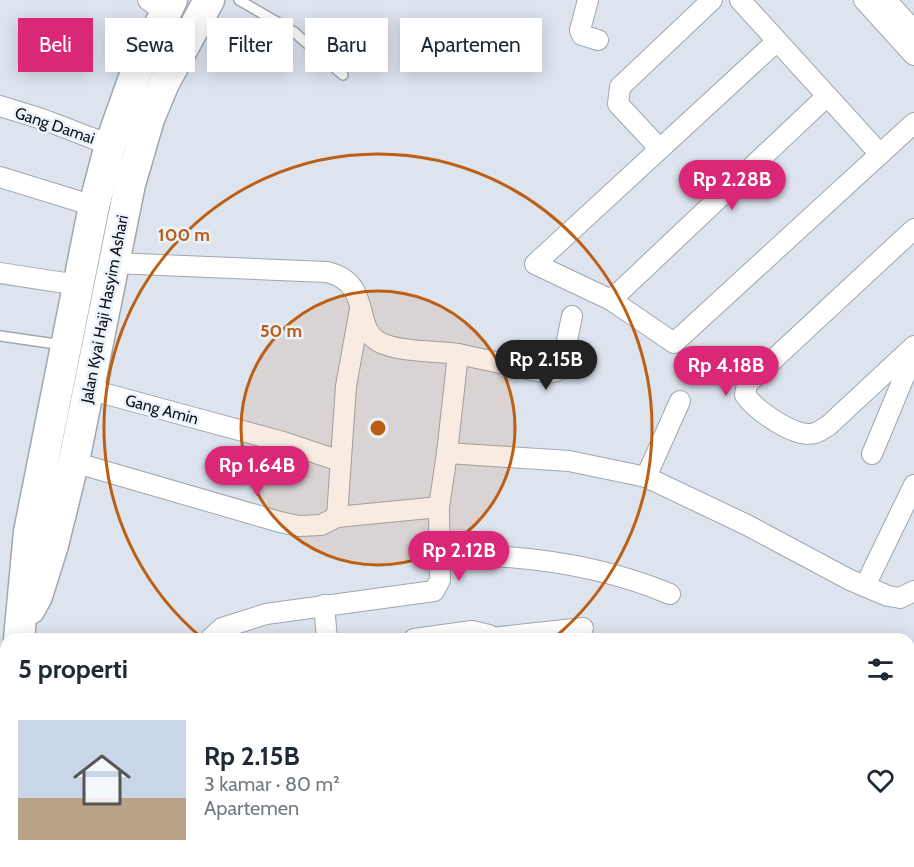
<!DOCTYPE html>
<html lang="id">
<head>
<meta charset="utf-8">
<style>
  body { margin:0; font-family:Cabin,sans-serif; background:#f2f2f3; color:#1f2937; height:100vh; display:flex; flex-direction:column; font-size:22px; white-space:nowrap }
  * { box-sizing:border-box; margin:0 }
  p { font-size:20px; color:#747a83 }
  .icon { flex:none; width:33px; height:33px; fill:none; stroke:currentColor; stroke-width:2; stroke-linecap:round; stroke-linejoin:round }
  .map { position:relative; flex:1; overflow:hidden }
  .side { position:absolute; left:0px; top:633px; width:915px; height:234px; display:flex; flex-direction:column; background:#fff; border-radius:18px 18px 0 0; box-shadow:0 3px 15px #0003 }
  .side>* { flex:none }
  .banner { position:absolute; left:18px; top:18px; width:600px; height:54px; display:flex; gap:12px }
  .price { position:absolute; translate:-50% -51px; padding:0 14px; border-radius:21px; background:#db2777; color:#fff; font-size:20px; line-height:39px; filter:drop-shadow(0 2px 3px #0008) }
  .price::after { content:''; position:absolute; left:50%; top:36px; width:18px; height:14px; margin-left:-9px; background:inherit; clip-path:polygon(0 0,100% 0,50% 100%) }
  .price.selected { background:#222; color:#fff }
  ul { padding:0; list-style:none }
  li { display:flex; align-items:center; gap:18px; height:150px; padding:0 18px }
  li span { display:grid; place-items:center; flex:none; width:168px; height:120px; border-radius:0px; color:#555 }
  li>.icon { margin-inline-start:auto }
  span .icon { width:72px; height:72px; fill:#fffc; stroke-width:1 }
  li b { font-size:26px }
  h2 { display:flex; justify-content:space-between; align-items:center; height:72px; padding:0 18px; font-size:26px }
  .chip { padding:0 21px; border-radius:0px; background:#fff; box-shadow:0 3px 15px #0003; font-size:21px; line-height:54px }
  .chip.selected { background:#db2777; color:#fff }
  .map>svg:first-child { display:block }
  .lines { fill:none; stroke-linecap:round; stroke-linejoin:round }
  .service-casing { stroke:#9fa7b0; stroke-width:12 }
  .minor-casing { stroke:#9fa7b0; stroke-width:22 }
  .primary-casing { stroke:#9fa7b0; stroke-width:33 }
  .service { stroke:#fff; stroke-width:9 }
  .minor { stroke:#fff; stroke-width:20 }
  .primary { stroke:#fff; stroke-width:30 }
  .ring { fill:none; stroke:#bc5e14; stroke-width:3 }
  .labels { text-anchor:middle; stroke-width:5; stroke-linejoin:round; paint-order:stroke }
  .street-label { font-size:16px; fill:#101216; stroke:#eaf2fc }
  .centre { fill:#bc5e14; stroke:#eaf2fc; stroke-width:3 }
  .ring-label { font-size:18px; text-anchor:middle; font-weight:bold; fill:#bc5e14; stroke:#eaf2fc; stroke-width:5; stroke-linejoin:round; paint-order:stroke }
</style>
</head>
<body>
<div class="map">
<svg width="914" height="867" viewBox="0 0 914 867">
  <rect width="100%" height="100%" fill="#dde4ee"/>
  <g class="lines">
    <g class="service-casing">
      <g id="service">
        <polyline points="239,0 294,32 343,75"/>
        <polyline points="0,336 63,345"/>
      </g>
    </g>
    <g class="minor-casing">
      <g id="minor">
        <polyline points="148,0 165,12"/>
        <polyline points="588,0 580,30 582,35 598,40"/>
        <polyline points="740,0 880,154"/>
        <polyline points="864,0 914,55"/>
        <polyline points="886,0 914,31"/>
        <polyline points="777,41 535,264 611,300 674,343 914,123"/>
        <polyline points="0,106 42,119 110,145"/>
        <polyline points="660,149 618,104 620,87 712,0"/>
        <polyline points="0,177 94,206"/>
        <path d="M914 229 747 384 745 395C756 410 795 439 815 433 819 432 824 428 828 426L914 346"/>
        <path d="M113 263 327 272C373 283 352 327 379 342 398 352 436 351 458 354L447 453 569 461 646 477 747 525 850 580 888 596 900 598 914 591"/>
        <polyline points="0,273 78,285"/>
        <polyline points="611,300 827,96"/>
        <polyline points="458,354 547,373 557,371 562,365 572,316"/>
        <polyline points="88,389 283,442 340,461"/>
        <polyline points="872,454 914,353"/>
        <polyline points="73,462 280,522 299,526 321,525 337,517 439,507"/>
        <polyline points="646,477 680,401"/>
        <polyline points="337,517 346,386 360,309"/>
        <path d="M441 555C518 554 598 564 670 594"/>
        <polyline points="865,586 914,485"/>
        <polyline points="324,605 327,639"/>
        <polyline points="210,639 222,628 266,614 434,591 440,580 439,507 447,453"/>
        <polyline points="414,639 472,631 489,635 491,638 583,628"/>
        <polyline points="909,711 914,712"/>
        <polyline points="0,838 6,837"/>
        <polyline points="909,842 914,847"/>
        <polyline points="129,861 130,867"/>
        <polyline points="261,861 263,867"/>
        <polyline points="807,861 812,867"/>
        <polyline points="427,867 477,861"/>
        <polyline points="547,867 548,861"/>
        <polyline points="683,867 683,861"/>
      </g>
    </g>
    <g class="primary-casing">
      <g id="primary">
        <polyline points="30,609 37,596 53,545 75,456 130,184 149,119 164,83 209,0"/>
        <polyline points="19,639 29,532 94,206 110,145 136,72 172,0"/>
        <polyline points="0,759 6,717"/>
      </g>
    </g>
    <use href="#service" class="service"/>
    <use href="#minor" class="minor"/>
    <use href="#primary" class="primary"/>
  </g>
  <circle cx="378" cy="428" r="137" fill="#bc5e14" fill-opacity=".12"/>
  <g class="ring">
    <circle cx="378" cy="428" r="137"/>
    <path d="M202 638A274 274 0 1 1 554 638"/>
  </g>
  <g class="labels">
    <g class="street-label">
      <text transform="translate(55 125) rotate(19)" y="6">Gang Damai</text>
      <text transform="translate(104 309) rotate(-79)" y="6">Jalan Kyai Haji Hasyim Ashari</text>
      <text transform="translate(162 409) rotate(15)" y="6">Gang Amin</text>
    </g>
  </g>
  <circle cx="378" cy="428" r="9" class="centre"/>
  <g class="ring-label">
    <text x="184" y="241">100 m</text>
    <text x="281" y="337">50 m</text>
  </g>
</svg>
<b class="price" style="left:732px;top:211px">Rp 2.28B</b>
<b class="price selected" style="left:546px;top:391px">Rp 2.15B</b>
<b class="price" style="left:726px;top:397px">Rp 4.18B</b>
<b class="price" style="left:257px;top:497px">Rp 1.64B</b>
<b class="price" style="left:459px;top:582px">Rp 2.12B</b>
<div class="banner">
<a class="chip selected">Beli</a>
<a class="chip">Sewa</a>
<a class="chip">Filter</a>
<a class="chip">Baru</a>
<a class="chip">Apartemen</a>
</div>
<section class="side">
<h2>5 properti<svg class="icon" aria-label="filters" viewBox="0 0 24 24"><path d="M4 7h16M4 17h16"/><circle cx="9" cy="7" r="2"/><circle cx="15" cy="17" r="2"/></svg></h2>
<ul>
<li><span style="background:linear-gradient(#c9d6e8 65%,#b9a48a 0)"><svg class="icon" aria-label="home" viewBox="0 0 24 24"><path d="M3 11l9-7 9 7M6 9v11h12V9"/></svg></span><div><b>Rp 2.15B</b><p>3 kamar · 80 m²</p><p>Apartemen</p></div><svg class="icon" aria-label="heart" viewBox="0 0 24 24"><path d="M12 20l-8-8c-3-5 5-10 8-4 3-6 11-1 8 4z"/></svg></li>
</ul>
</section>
</div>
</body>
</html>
